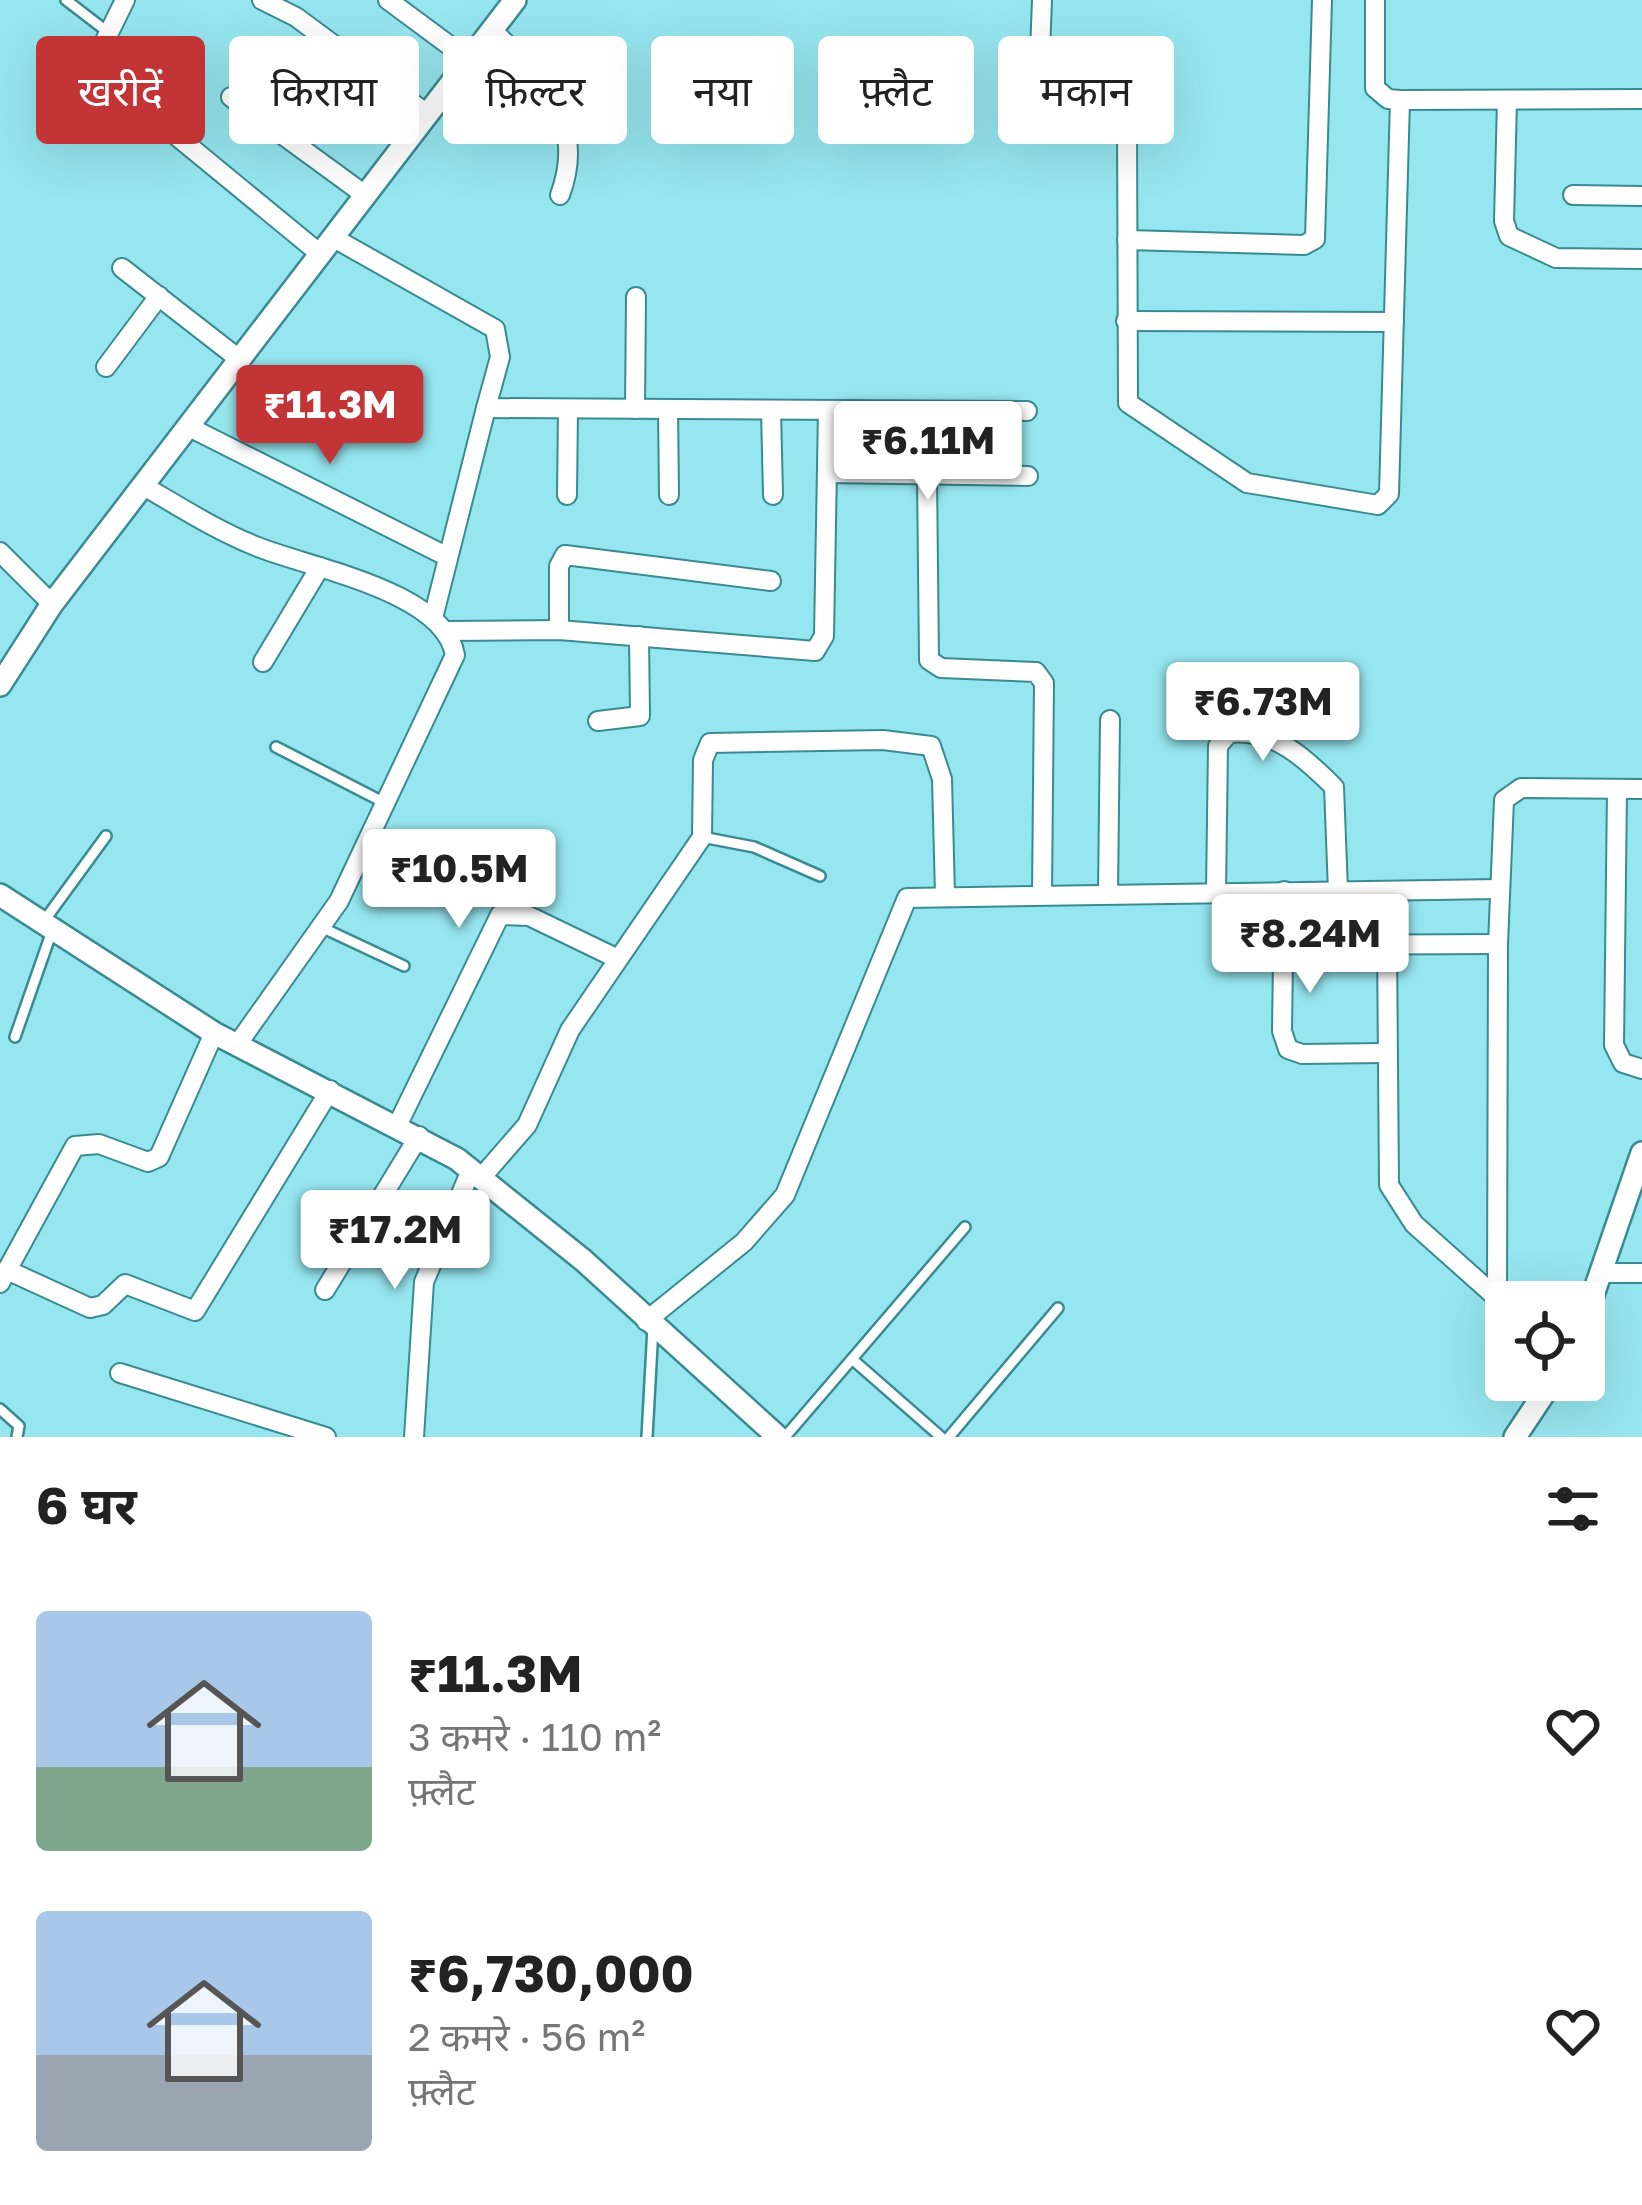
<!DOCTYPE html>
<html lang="hi">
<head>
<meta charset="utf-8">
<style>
  body { margin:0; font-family:"Golos Text","Noto Sans Devanagari",sans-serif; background:#f6f6f6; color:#222; height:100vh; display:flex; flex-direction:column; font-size:45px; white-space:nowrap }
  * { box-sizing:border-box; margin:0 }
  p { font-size:39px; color:#767676 }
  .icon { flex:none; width:66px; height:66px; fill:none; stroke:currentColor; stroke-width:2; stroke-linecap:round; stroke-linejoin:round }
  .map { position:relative; height:1437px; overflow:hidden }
  .drawer { display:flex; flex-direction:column; background:#fff; flex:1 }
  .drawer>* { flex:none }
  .hud { position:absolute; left:36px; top:36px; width:1572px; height:108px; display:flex; gap:24px }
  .fabs { position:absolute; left:1485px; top:1281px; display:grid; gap:24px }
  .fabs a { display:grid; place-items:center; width:120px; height:120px; border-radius:12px; background:#fff; box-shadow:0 12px 48px #0002; font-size:60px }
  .price { position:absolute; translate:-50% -102px; padding:0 27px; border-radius:12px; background:#fff; color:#222; font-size:39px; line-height:78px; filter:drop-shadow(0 3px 6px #0008) }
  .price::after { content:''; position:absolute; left:50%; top:72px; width:36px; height:27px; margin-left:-18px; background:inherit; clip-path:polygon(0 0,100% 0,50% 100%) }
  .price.selected { background:#c33437; color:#fff }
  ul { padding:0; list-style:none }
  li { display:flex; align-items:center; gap:36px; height:300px; padding:0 36px }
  li span { display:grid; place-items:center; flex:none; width:336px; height:240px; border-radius:12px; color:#555 }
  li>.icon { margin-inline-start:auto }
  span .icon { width:144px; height:144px; fill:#fffc; stroke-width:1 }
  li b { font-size:51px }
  h2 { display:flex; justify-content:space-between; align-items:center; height:144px; padding:0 36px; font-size:51px }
  .tag { padding:0 42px; border-radius:12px; background:#fff; box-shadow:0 12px 48px #0002; font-size:42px; line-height:108px }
  .tag.selected { background:#c33437; color:#fff }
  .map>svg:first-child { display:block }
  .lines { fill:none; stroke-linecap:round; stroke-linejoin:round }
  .service-casing { stroke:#398b93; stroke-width:14 }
  .minor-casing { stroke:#398b93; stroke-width:22 }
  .tertiary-casing { stroke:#398b93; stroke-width:26 }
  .service { stroke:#fff; stroke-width:9 }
  .minor { stroke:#fff; stroke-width:18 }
  .tertiary { stroke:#fff; stroke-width:21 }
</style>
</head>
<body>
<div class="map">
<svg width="1642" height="1437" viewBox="0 0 1642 1437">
  <rect width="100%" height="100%" fill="#96e6ef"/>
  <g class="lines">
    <g class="service-casing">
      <g id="service">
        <polyline points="66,0 109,33"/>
        <polyline points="276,747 383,802"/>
        <polyline points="702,837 754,847 820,876"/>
        <polyline points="44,921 106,836"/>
        <polyline points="323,928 404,966"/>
        <polyline points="15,1037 53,928"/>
        <polyline points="852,1359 965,1227"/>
        <polyline points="0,1409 19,1426 17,1437"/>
        <polyline points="647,1437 653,1327"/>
        <polyline points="785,1437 852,1359 941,1437"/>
        <polyline points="949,1437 1058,1308"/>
      </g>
    </g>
    <g class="minor-casing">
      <g id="minor">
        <polyline points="125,0 97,57 100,73 319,253"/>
        <polyline points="262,0 296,17 427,114"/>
        <polyline points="388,0 469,60"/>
        <path d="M1042 0 1038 104C1063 120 1110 97 1127 123L1128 403 1247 483 1378 505 1389 494 1400 100 1388 99 1375 88V0"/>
        <path d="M492 30C543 79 587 122 560 195"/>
        <polyline points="231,97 365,195"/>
        <polyline points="1400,100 1642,99"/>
        <polyline points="1507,100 1504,221 1509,236 1556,258 1642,259"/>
        <polyline points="1573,195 1642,196"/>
        <polyline points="332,237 495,329 500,357 486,408 1027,411"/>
        <polyline points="1127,240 1304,245 1315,239 1322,0"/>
        <polyline points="122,268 239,359"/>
        <polyline points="1126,321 1394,322"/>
        <polyline points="106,367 159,296"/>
        <polyline points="635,409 636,297"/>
        <polyline points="668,409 669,495"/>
        <polyline points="771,410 773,495"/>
        <polyline points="187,426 448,557"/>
        <polyline points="829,473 1028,476"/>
        <polyline points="927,476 929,660 941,668 1036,672 1044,683 1042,895"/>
        <path d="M142 485C180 507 217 531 258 547 310 568 444 591 455 655L339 901 237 1045"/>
        <polyline points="567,495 568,410"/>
        <polyline points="0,552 52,604"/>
        <polyline points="433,618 486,408"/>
        <polyline points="559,630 559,566 565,555 771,581"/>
        <polyline points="447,631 559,630 815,651 824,636 828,411"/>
        <polyline points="263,662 320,567"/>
        <polyline points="598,721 640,716 639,636"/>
        <polyline points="1617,789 1614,1045 1623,1063 1642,1069"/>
        <polyline points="1284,891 1282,1031 1288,1049 1302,1054 1384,1053"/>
        <path d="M1216 892 1218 746 1229 733C1273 728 1305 758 1334 787L1338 891"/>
        <polyline points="1108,893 1110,720"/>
        <polyline points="1387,942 1389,1185 1414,1224 1506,1306"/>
        <polyline points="1285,945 1498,944"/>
        <polyline points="398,1124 500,915 529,916 616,958"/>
        <polyline points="481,1178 527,1125 570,1030 702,837 703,760 710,743 883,740 931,746 942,779 945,895"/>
        <polyline points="7,1270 90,1308 103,1305 125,1284 195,1311 330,1090"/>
        <polyline points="1602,1273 1642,1273"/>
        <polyline points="0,1283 75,1146 99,1144 148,1162 159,1157 214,1033"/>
        <polyline points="325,1290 419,1136"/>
        <polyline points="1497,1297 1498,944 1504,800 1521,788 1642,789"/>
        <polyline points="646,1321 744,1242 785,1195 907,898 1499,889"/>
        <polyline points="120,1373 326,1437"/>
        <polyline points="414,1437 424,1282 471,1170"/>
      </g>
    </g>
    <g class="tertiary-casing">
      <g id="tertiary">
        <polyline points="0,685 52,604 515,0"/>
        <polyline points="0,895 214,1033 457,1159 583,1260 778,1437"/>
        <polyline points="1584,1321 1642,1153"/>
        <polyline points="1515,1437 1553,1380"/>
      </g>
    </g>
    <use href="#service" class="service"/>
    <use href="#minor" class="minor"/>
    <use href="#tertiary" class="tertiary"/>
  </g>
</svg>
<div class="fabs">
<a><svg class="icon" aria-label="locate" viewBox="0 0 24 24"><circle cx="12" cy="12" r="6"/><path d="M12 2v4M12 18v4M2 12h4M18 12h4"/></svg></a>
</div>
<b class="price selected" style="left:330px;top:467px">₹11.3M</b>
<b class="price" style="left:928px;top:503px">₹6.11M</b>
<b class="price" style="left:1263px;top:764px">₹6.73M</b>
<b class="price" style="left:459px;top:931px">₹10.5M</b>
<b class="price" style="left:1310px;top:996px">₹8.24M</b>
<b class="price" style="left:395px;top:1292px">₹17.2M</b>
<div class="hud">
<a class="tag selected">खरीदें</a>
<a class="tag">किराया</a>
<a class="tag">फ़िल्टर</a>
<a class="tag">नया</a>
<a class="tag">फ़्लैट</a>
<a class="tag">मकान</a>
</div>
</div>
<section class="drawer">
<h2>6 घर<svg class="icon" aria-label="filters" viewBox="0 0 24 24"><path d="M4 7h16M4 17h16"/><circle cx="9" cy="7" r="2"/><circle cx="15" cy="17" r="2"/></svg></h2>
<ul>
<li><span style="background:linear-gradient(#a9c7e8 65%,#7fa58c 0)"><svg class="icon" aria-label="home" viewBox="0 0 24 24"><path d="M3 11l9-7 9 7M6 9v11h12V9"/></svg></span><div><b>₹11.3M</b><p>3 कमरे · 110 m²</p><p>फ़्लैट</p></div><svg class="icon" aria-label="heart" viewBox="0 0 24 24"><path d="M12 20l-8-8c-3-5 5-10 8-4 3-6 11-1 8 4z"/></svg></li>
<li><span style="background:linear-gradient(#a9c7e8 60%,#9aa5b1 0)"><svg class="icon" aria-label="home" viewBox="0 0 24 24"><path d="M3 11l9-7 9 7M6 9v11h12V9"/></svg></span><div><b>₹6,730,000</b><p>2 कमरे · 56 m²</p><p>फ़्लैट</p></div><svg class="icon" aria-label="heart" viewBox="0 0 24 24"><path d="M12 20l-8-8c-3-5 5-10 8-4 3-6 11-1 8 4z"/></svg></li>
</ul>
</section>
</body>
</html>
